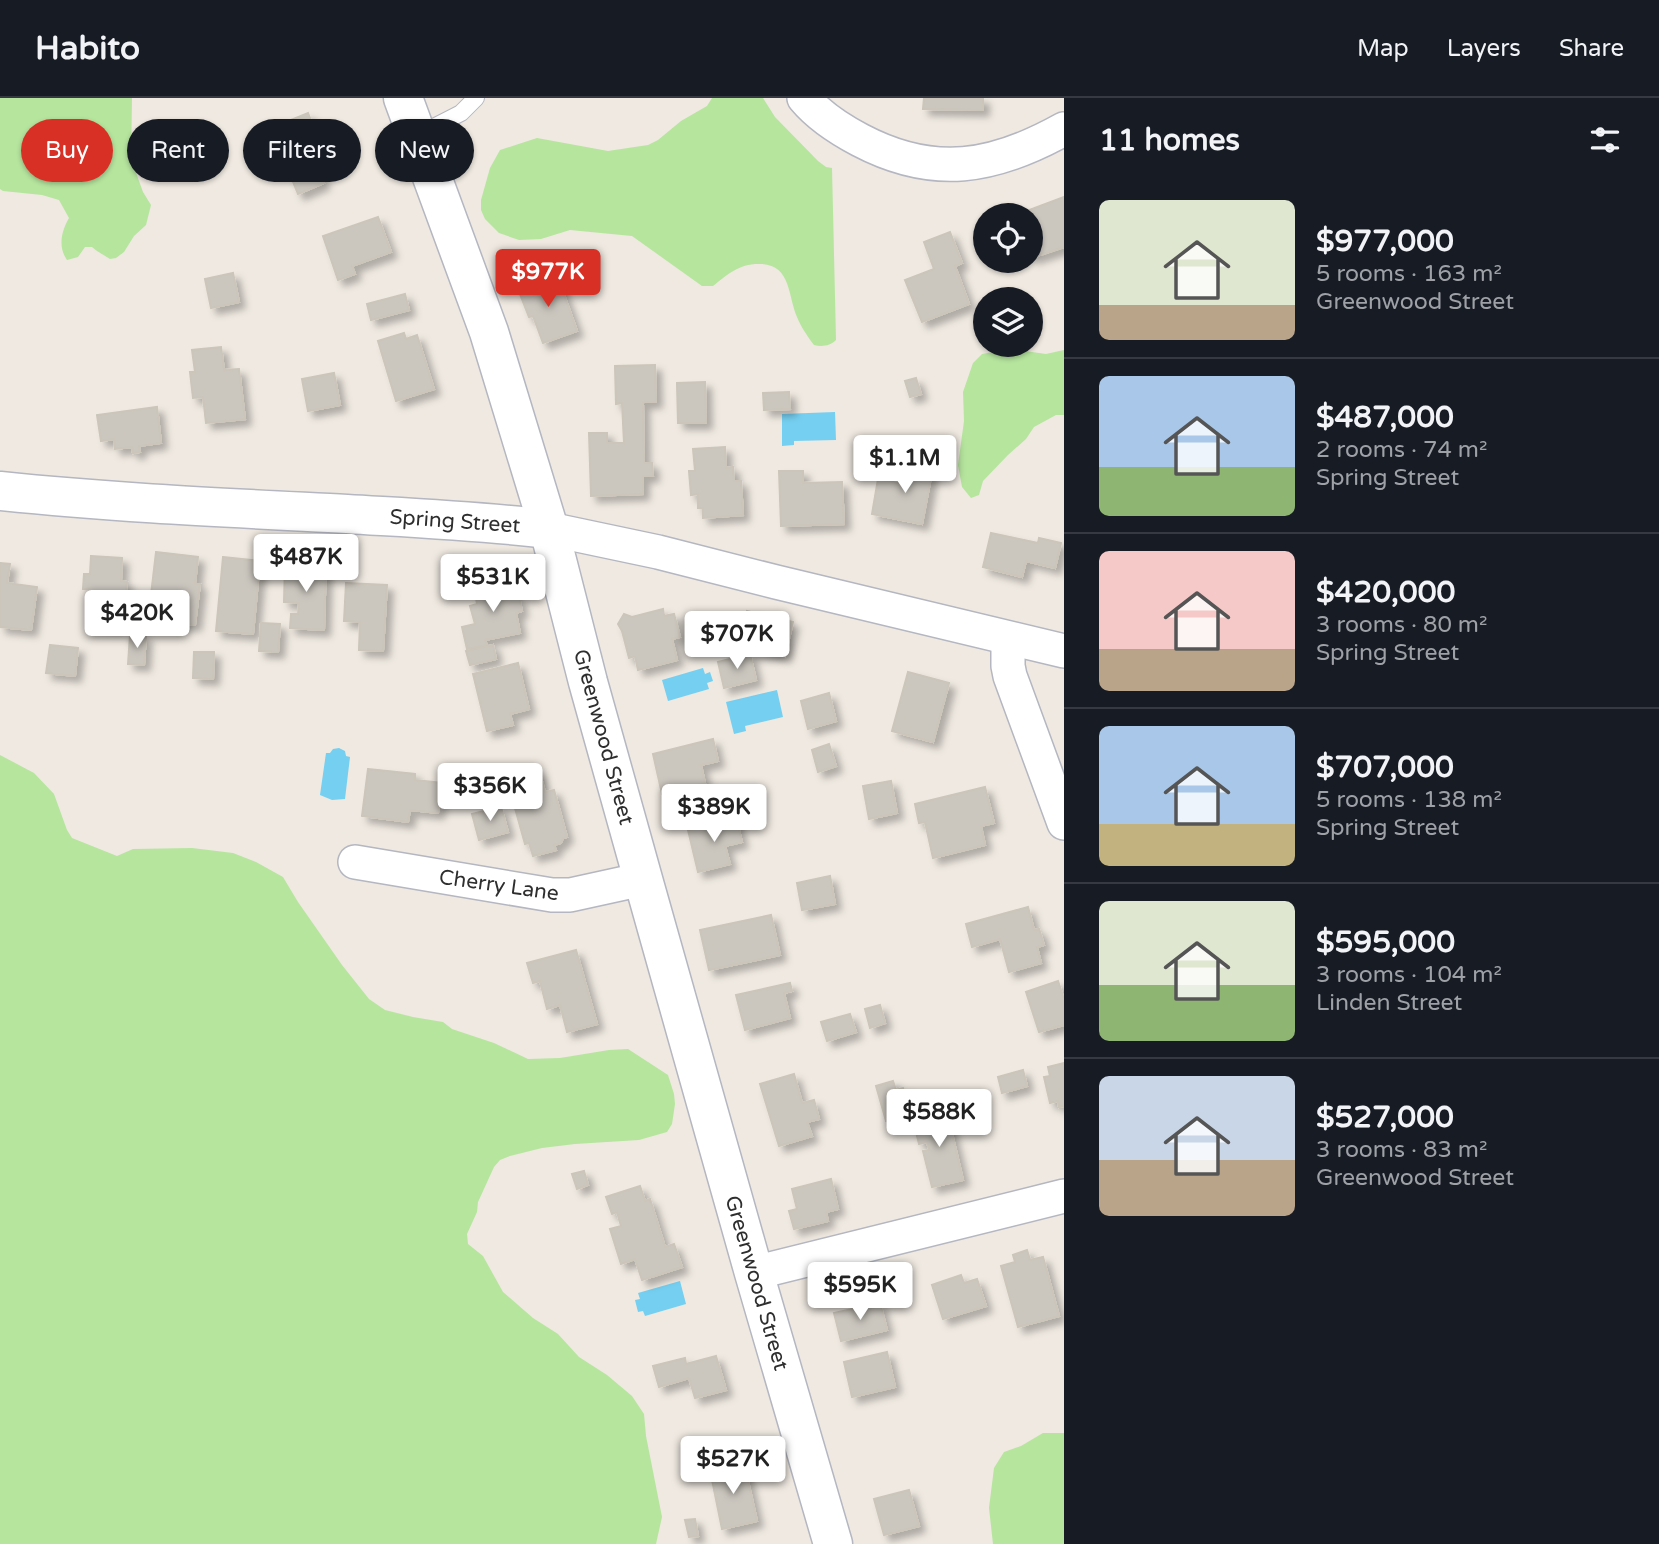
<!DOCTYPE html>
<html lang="en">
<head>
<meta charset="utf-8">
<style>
  body { margin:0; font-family:"Varela Round",sans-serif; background:#242831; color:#f1f3f6; height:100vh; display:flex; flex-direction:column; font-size:26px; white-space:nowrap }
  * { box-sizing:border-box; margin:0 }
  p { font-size:23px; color:#9ea1a6 }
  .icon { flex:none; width:38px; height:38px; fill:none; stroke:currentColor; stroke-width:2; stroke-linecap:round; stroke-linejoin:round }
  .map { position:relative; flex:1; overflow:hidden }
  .side { display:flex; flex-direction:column; background:#171b24; width:595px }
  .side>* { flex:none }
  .top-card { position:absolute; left:21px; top:21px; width:665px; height:63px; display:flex; gap:14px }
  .tools { position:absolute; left:973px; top:105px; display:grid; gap:14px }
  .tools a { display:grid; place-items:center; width:70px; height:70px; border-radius:50%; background:#171b24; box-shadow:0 2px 5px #0004; font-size:35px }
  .price { position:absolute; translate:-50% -60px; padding:0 16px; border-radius:7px; background:#fff; color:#222; font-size:23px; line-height:46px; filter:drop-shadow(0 2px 4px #0008) }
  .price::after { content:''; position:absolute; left:50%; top:42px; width:21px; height:16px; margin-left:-10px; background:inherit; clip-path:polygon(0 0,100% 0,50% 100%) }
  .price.active { background:#d93025; color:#fff }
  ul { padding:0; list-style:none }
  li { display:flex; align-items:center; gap:21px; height:175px; padding:0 35px }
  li+li { border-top:2px solid #363941 }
  li span { display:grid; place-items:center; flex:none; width:196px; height:140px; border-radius:10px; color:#555 }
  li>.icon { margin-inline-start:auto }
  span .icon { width:84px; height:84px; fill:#fffc; stroke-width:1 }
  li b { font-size:30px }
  h2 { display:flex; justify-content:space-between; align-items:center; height:84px; padding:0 35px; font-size:30px }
  .chip { padding:0 24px; border-radius:32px; background:#171b24; box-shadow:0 2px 5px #0004; font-size:24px; line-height:63px }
  .chip.active { background:#d93025; color:#fff }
  header { display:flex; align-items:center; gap:42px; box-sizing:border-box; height:98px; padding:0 35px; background:#171b24; border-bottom:2px solid #363941 }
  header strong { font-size:33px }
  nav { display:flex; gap:38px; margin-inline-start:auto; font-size:24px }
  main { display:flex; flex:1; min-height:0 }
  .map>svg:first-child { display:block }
  .green { fill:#b6e59e }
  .water { fill:#75cff0 }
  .building { fill:#cbc7bf; stroke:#cbc5ba; stroke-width:2; filter:url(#shadow) }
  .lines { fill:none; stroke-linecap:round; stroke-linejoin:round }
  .service-casing { stroke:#b4b7c1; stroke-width:18 }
  .minor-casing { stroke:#b4b7c1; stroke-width:36 }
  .tertiary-casing { stroke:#b4b7c1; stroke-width:41 }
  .service { stroke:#fff; stroke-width:16 }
  .minor { stroke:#fff; stroke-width:33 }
  .tertiary { stroke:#fff; stroke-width:38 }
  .labels { text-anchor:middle; stroke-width:6; stroke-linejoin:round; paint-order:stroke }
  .street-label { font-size:21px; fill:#2e2e2e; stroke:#fff }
</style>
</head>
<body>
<header>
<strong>Habito</strong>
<nav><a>Map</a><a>Layers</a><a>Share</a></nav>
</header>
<main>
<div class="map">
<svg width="1064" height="1446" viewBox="0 0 1064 1446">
  <defs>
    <filter id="shadow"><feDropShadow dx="6" dy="6" stdDeviation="3.5" flood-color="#0004"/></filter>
  </defs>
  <rect width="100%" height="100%" fill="#efe9e1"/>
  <g class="green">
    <path d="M0 0H132L131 61 143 94 151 107 146 127 134 138 124 154 116 160 110 161 97 153 92 149H85L78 159 67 162C58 149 61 134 69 120L59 102 42 97 3 93 0 91Z"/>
    <path d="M712 0H763L775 19 818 63 826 69 832 70 836 242C830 248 822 249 814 247 808 239 801 229 797 219 788 198 791 167 761 166 740 165 728 176 713 188H702L632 138 570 132 541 141 519 142 499 135 485 121 481 112V102L490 70 500 52 537 40 608 53 648 47 658 42 681 23 707 8Z"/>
    <polygon points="1010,251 1046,256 1064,252 1064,317 1056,317 1034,329 1026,341 1008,357 983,383 979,397 971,400 962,389 958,367 964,323 963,294 973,265 982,256"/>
    <polygon points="0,657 34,675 54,696 67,732 72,740 117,758 133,751 192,750 233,755 256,764 283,779 298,804 342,867 369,901 385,912 413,919 443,924 452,931 494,945 528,961 560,960 609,952 628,951 668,977 674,996 675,1006 672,1026 667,1034 639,1042 575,1046 542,1050 510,1058 500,1062 494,1069 478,1104 477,1114 467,1136 468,1146 483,1158 503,1194 533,1220 558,1236 579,1259 607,1277 632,1298 644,1316 646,1338 662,1419 656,1446 0,1446"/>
    <polygon points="1043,1335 1064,1335 1064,1446 993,1446 989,1410 994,1370 1004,1354 1021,1348"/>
  </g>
  <g class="water">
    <polygon points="835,314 836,342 794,343 794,347 782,348 782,316"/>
    <polygon points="703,570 705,576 710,574 713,583 707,585 709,591 668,603 662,582"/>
    <polygon points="777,592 783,619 745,628 746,633 734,636 726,604"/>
    <polygon points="339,650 345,653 346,658 350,659 345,701 332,702 320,697 326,655 330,655 333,651"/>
    <polygon points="680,1183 686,1206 645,1218 643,1213 638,1214 635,1202 640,1201 638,1195"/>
  </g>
  <g class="building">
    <polygon points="924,0 983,0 983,12 923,11"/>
    <polygon points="308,15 319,43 325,40 335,65 318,72 324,85 298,96 287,69 278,73 272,58 286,52 276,28"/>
    <polygon points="1064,99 1064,149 1031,160 1031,122 1032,122 1029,112"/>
    <polygon points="378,119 391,154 352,168 355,176 338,182 323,138"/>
    <polygon points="950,134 962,165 955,168 969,206 922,224 905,182 934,171 924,144"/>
    <polygon points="233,175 239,204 211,210 205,181"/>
    <polygon points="557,177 577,233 543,245 533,218 529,219 518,191"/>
    <polygon points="405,196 409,212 371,222 367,206"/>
    <polygon points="404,235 406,241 417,237 434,291 396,303 378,243"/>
    <polygon points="221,249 224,272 239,271 245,321 206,325 203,299 193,300 190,274 195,274 192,252"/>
    <polygon points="655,267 656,304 643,304 644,365 652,365 653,378 643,378 643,396 591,398 589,335 607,335 607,345 624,345 622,305 616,306 615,268"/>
    <polygon points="334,275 340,307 308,313 302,281"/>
    <polygon points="916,280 921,296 910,299 905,283"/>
    <polygon points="705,284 706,325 678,325 677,285"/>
    <polygon points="789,294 790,311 764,312 763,295"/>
    <polygon points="157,309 161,345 139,348 140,354 133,355 132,349 115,351 114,341 101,343 97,317"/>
    <polygon points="725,349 726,370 733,369 734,383 741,383 743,417 703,420 703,410 698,410 698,396 691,397 689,373 695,373 693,351"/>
    <polygon points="907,364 933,369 922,426 872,416 878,381 903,386"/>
    <polygon points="779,373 803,373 803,385 842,384 844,426 781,428"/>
    <polygon points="991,435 1038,445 1039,440 1061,445 1055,470 1026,463 1022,479 983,469"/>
    <polygon points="156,454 198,459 195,486 200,486 195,527 168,524 169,517 149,514"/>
    <polygon points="91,458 122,460 121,483 127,484 125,502 119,501 117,530 87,528 89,491 83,491 84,476 90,476"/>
    <polygon points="223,459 260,463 253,536 216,533"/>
    <polygon points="0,465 10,466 7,485 37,489 31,532 0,529"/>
    <polygon points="285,465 326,466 324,532 290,530 291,516 298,516 299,505 284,504"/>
    <polygon points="510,481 514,500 519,499 522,513 516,515 520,535 485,542 487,547 467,551 462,529 475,526 470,508 477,506 474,489"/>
    <polygon points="346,485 387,487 383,553 359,552 360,524 344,523"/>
    <polygon points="663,511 664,518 674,516 680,539 672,541 677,562 638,572 635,558 629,560 622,533 618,526 624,516 632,519"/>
    <polygon points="747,513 793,524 785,558 739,547"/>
    <polygon points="261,525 280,526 278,554 259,553"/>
    <polygon points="130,537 146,538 144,567 128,566"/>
    <polygon points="50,547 78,550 75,578 46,575"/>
    <polygon points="493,547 496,561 470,567 466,553"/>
    <polygon points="194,554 214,554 213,581 193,580"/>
    <polygon points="750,556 756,582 724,590 718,564"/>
    <polygon points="518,565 529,611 510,616 513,627 487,633 473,576"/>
    <polygon points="908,574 949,585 933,644 892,633"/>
    <polygon points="829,595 836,623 808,631 801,603"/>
    <polygon points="713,641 718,663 701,667 705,685 662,696 653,656"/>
    <polygon points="829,646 836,668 818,674 812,652"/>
    <polygon points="368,671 415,676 415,682 442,685 438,715 410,712 408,724 362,718"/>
    <polygon points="539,672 545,694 554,692 567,739 563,740 561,745 554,747 556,752 533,758 529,745 525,746 513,703 520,700 514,679"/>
    <polygon points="891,683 897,715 869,721 863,688"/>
    <polygon points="985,689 994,725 981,728 985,747 933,760 925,724 919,725 915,706"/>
    <polygon points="501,709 508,734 479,742 472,716"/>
    <polygon points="736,720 742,744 725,748 730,766 698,774 688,732"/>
    <polygon points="830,778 835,806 802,812 797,785"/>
    <polygon points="1028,809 1034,832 1039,831 1044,847 1037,849 1041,865 1009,874 1000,841 972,849 966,826"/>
    <polygon points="771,817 780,857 709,872 700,832"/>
    <polygon points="576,852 597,926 567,934 560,907 547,911 540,883 533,885 527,865"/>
    <polygon points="1058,883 1064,902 1064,927 1039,934 1026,894"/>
    <polygon points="790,885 792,893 784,895 790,920 745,932 736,897"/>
    <polygon points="880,907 885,925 870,930 865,911"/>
    <polygon points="850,916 856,934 827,943 821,924"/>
    <polygon points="1064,965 1064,1008 1059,1009 1058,1003 1050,1005 1044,979 1050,978 1048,969"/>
    <polygon points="1023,972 1027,988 1002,995 998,979"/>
    <polygon points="794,976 802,1005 814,1002 819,1021 807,1024 812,1038 779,1048 760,986"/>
    <polygon points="893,983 896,992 903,990 911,1016 886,1023 876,988"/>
    <polygon points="947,1014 963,1082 932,1089 923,1053 929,1052 927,1044 919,1046 913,1022"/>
    <polygon points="584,1073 588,1087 577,1091 572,1076"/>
    <polygon points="831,1081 838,1111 826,1114 828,1123 794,1131 789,1113 797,1111 792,1091"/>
    <polygon points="640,1088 645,1103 650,1101 665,1149 674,1146 682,1169 642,1182 635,1161 621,1166 610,1131 621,1128 617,1114 612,1116 606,1099"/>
    <polygon points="1027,1152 1030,1162 1043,1159 1059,1218 1018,1229 1001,1168 1015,1164 1013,1157"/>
    <polygon points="961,1177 964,1185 977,1181 986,1208 943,1221 932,1187"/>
    <polygon points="880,1205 887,1232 841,1243 834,1215"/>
    <polygon points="887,1254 895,1289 852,1299 844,1264"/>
    <polygon points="716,1258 726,1292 695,1300 689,1280 659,1289 653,1268 685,1260 686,1266"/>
    <polygon points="744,1365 757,1423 722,1431 710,1372"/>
    <polygon points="909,1392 919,1428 884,1437 874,1401"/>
    <polygon points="695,1421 698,1438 689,1439 685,1422"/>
  </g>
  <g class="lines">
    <g class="service-casing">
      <polyline id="service" points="416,38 461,15 476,0"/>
    </g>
    <g class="minor-casing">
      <g id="minor">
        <path d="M804 0C819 18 839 31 860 42 934 81 994 70 1064 31"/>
        <polyline points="549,431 658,454 776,484 1064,553"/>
        <polyline points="1008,541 1008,568 1010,578 1064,725"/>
        <polyline points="355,764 552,797 570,797 643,781"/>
        <polyline points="754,1175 1064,1098"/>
      </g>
    </g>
    <g class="tertiary-casing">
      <g id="tertiary">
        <polyline points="403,0 489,234 549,431 588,584 643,781 754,1175 833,1446"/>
        <path d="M0 393C115 405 231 410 347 416 414 420 482 423 549 431"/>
      </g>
    </g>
    <use href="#service" class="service"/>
    <use href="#minor" class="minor"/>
    <use href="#tertiary" class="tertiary"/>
  </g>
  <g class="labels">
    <g class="street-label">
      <text transform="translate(455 423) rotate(4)" y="7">Spring Street</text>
      <text transform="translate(604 639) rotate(75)" y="7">Greenwood Street</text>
      <text transform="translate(499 787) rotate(8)" y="7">Cherry Lane</text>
      <text transform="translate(757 1185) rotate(74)" y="7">Greenwood Street</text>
    </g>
  </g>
</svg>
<div class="tools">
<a><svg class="icon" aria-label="locate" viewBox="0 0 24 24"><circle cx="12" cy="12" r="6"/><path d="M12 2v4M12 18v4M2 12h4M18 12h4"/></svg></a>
<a><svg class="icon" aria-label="layers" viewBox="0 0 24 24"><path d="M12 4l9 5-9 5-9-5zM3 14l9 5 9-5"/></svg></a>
</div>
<b class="price active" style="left:548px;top:211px">$977K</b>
<b class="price" style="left:905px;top:397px">$1.1M</b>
<b class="price" style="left:306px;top:496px">$487K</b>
<b class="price" style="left:493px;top:516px">$531K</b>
<b class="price" style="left:137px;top:552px">$420K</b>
<b class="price" style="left:737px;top:573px">$707K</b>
<b class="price" style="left:490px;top:725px">$356K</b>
<b class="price" style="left:714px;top:746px">$389K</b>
<b class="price" style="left:939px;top:1051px">$588K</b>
<b class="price" style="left:860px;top:1224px">$595K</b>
<b class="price" style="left:733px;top:1398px">$527K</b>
<div class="top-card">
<a class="chip active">Buy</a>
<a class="chip">Rent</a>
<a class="chip">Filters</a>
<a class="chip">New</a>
</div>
</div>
<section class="side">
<h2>11 homes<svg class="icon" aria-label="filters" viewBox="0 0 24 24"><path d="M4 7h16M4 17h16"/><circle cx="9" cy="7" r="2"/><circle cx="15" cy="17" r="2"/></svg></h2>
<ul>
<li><span style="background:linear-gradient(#dfe7d0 75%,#b9a48a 0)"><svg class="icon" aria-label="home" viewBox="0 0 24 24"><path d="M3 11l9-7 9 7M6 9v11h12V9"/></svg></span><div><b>$977,000</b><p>5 rooms · 163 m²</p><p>Greenwood Street</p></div></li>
<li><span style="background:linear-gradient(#a9c7e8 65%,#8fb573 0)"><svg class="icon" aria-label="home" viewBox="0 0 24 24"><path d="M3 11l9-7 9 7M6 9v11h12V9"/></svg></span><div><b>$487,000</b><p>2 rooms · 74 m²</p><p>Spring Street</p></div></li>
<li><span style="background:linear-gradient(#f6c9c9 70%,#b9a48a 0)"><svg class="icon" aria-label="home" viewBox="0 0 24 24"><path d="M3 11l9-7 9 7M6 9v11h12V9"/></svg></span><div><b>$420,000</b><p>3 rooms · 80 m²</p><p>Spring Street</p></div></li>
<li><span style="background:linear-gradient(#a9c7e8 70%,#c2b280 0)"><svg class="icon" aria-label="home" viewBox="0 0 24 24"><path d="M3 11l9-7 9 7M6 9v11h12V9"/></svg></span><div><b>$707,000</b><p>5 rooms · 138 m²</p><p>Spring Street</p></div></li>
<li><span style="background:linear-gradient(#dfe7d0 60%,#8fb573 0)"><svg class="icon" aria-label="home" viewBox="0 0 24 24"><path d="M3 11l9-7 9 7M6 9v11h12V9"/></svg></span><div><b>$595,000</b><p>3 rooms · 104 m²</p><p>Linden Street</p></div></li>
<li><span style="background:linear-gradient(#c9d6e8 60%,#b9a48a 0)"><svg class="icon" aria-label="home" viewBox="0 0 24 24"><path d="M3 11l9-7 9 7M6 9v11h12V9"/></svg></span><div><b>$527,000</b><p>3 rooms · 83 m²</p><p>Greenwood Street</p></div></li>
</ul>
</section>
</main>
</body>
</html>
